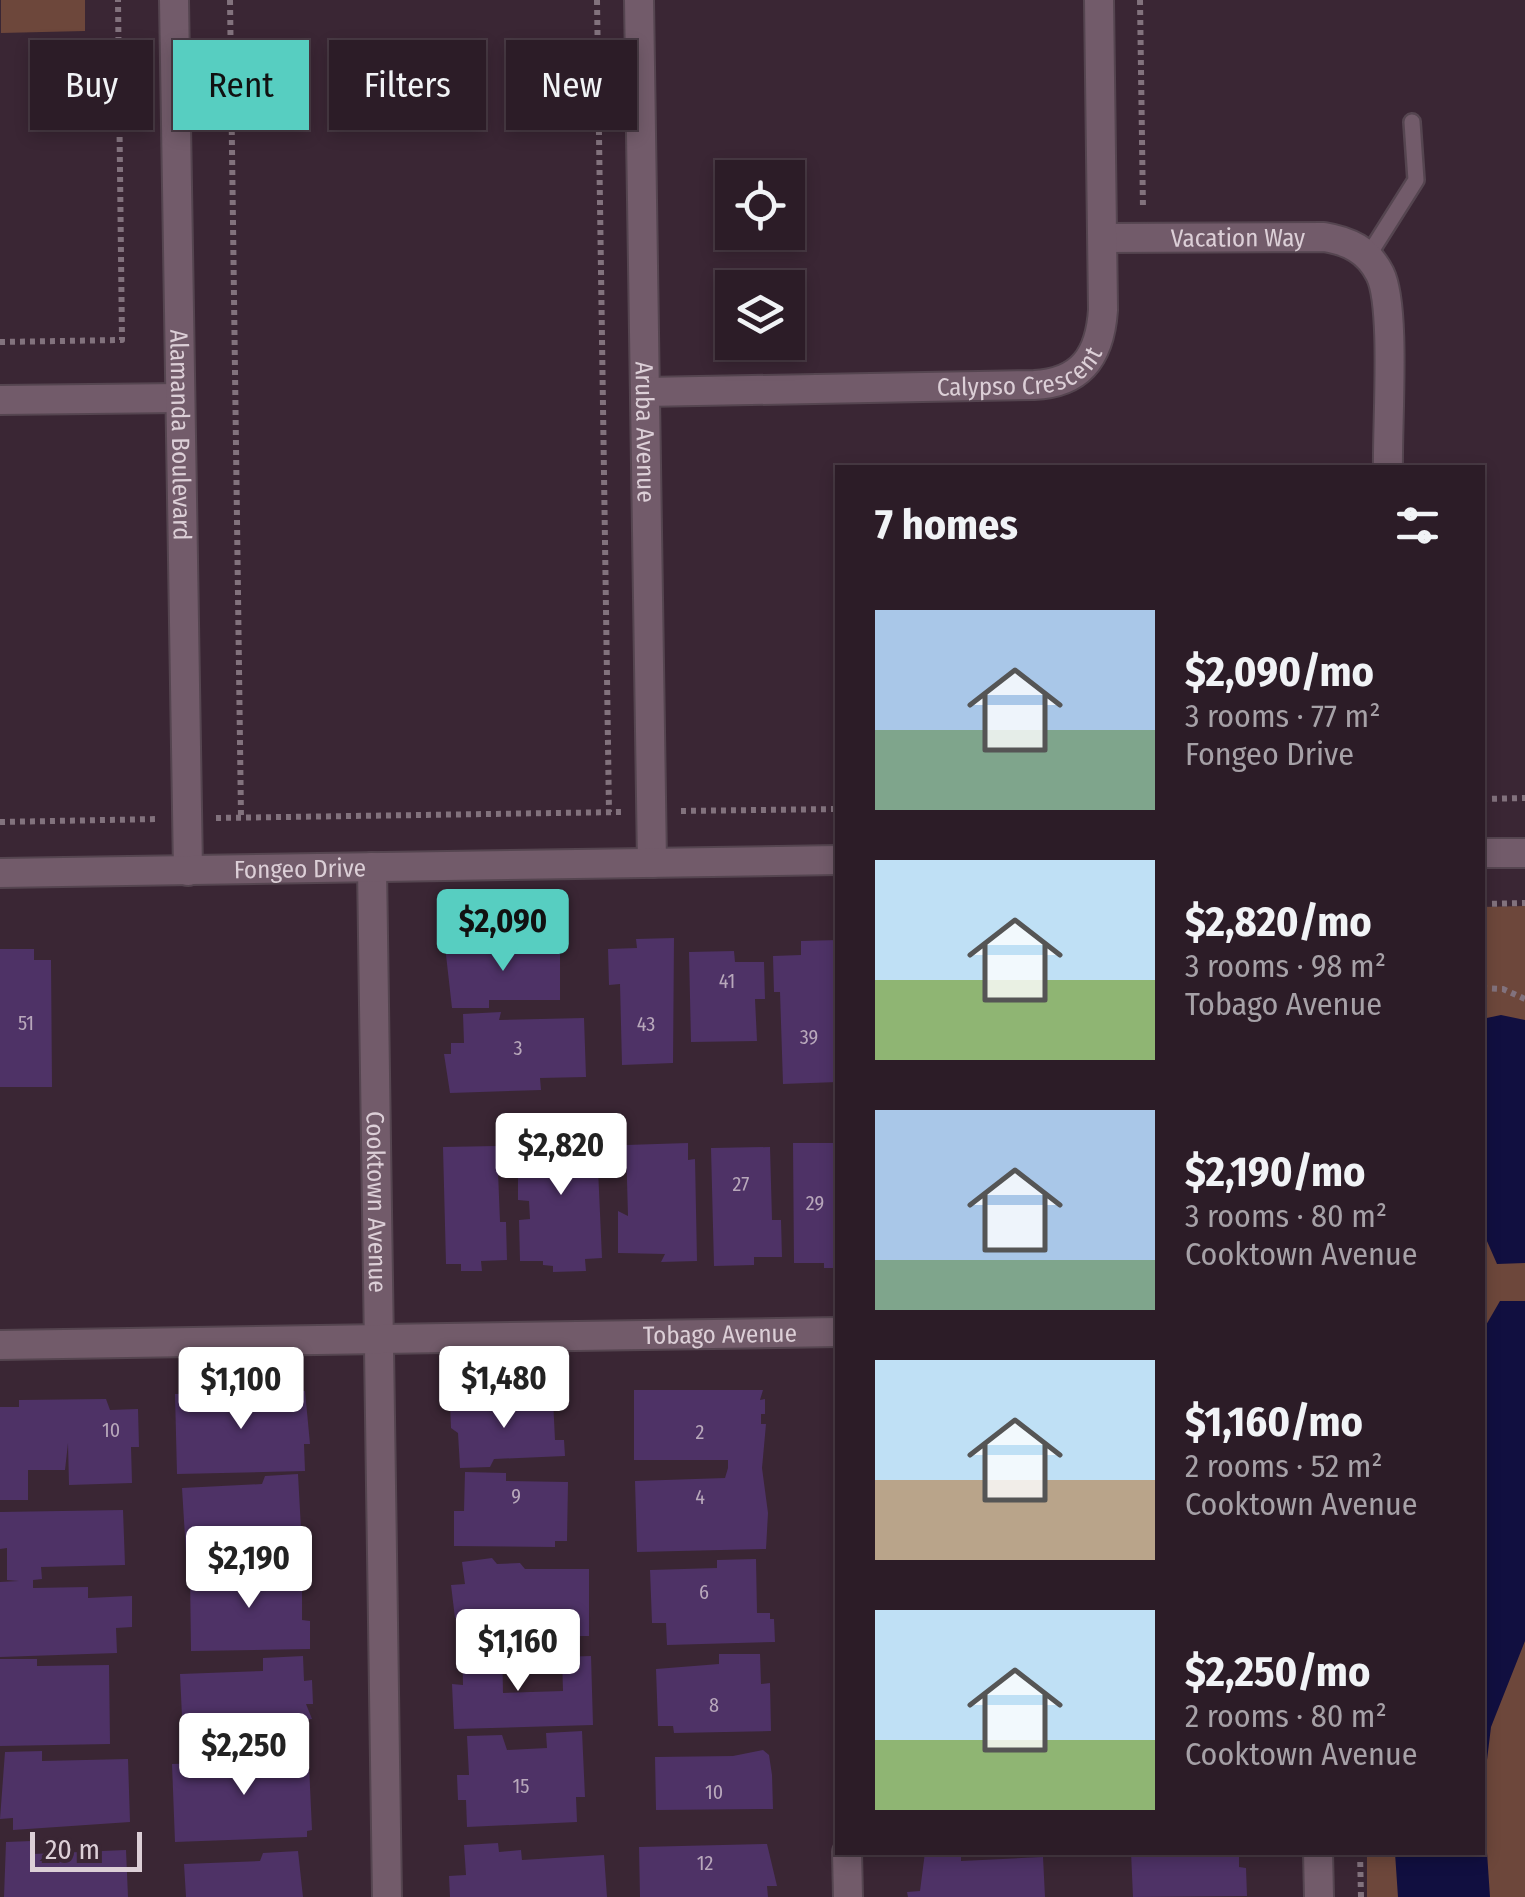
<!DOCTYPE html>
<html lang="en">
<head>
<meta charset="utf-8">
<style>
  body { margin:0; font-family:"Fira Sans Condensed",sans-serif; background:#34252f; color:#f1f3f6; height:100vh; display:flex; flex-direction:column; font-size:38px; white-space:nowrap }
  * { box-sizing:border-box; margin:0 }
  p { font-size:32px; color:#a6a1a7 }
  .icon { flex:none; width:55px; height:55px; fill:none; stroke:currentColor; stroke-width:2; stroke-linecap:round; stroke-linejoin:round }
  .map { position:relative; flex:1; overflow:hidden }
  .sheet { position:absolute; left:835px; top:465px; width:650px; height:1390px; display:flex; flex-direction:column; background:#2c1c27; border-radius:0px; box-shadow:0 5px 15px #0003,0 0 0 2px #483a44 }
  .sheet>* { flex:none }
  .top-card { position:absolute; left:30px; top:40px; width:655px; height:90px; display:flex; gap:20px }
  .controls { position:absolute; left:715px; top:160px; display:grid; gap:20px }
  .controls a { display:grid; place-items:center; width:90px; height:90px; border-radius:0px; background:#2c1c27; box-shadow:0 5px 15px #0003,0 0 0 2px #483a44; font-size:50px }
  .scale { position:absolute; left:30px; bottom:25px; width:112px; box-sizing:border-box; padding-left:10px; border:5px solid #dccfd7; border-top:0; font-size:28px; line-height:35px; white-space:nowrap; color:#dccfd7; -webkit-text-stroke:8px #3a2634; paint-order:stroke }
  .price { position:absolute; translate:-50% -85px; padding:0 22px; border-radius:10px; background:#fff; color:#222; font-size:32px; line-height:65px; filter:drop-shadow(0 2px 5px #0008) }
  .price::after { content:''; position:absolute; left:50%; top:60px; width:30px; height:22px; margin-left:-15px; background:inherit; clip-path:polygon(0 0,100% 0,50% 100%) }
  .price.current { background:#57cec1; color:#111 }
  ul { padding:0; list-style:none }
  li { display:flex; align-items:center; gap:30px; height:250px; padding:0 40px }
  li span { display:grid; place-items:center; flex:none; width:280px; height:200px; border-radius:0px; color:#555 }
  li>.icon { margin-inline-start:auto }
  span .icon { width:120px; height:120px; fill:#fffc; stroke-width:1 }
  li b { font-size:42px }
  h2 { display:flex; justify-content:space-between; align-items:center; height:120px; padding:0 40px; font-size:42px }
  .chip { padding:0 35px; border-radius:0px; background:#2c1c27; box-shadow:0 5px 15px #0003,0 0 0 2px #483a44; font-size:35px; line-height:90px }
  .chip.current { background:#57cec1; color:#111 }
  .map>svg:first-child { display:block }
  .green { fill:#6d473b }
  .water { fill:#110f40 }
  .building { fill:#4e3266 }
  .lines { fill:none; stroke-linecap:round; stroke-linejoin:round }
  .service-casing { stroke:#554550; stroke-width:20 }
  .minor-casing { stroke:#554550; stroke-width:32 }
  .tertiary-casing { stroke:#554550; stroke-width:32 }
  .path { stroke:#82727d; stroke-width:6; stroke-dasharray:5 5; stroke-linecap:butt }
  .service { stroke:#725b6a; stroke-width:15 }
  .minor { stroke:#725b6a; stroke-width:28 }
  .tertiary { stroke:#725b6a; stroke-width:28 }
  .labels { text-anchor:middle; stroke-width:8; stroke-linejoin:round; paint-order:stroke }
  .number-label { font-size:20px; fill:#b8a8bb }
  .street-label { font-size:25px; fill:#dccfd7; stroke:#3a2634 }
</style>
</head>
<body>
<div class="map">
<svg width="1525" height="1897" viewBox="0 0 1525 1897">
  <rect width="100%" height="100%" fill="#3a2634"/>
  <g class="green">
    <polygon points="1,0 85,0 85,31 1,33"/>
    <polygon points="1525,906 1525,1897 1367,1897 1367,1853 1482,1852 1482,907"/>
  </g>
  <g class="water">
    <polygon points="1501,1015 1525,1020 1525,1263 1497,1264 1483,1232 1482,1019"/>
    <polygon points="1500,1301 1525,1301 1525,1641 1491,1727 1483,1793 1490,1897 1398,1897 1395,1853 1482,1852 1482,1332"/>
  </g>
  <g class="building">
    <polygon points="674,938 673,1063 622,1065 620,984 609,985 608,949 637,948 636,939"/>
    <polygon points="838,940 838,1082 783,1084 780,992 774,992 773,956 801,955 801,941"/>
    <polygon points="560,945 560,1000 489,1000 489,1008 452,1008 445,946"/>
    <polygon points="0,949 34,949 34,960 51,960 52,1087 0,1087"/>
    <polygon points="734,951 735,962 764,962 765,999 755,999 757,1041 691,1042 689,952"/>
    <polygon points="501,1012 499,1020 584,1018 586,1077 540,1078 541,1090 450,1093 444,1054 451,1054 451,1043 464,1043 463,1014"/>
    <polygon points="596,1124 602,1258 585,1259 586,1271 553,1272 553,1266 543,1265 543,1261 520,1261 519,1220 530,1219 529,1201 518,1200 518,1168 530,1168 529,1125"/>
    <polygon points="688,1143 688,1160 695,1159 697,1261 661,1262 665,1254 618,1253 618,1211 628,1216 626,1145"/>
    <polygon points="793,1143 838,1143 838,1268 824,1268 824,1263 794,1263"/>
    <polygon points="497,1146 500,1222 506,1222 507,1260 481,1261 482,1271 461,1271 461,1264 446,1264 443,1147"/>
    <polygon points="770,1147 772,1220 781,1220 782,1257 754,1257 754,1265 714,1266 711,1148"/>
    <polygon points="634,1390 763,1390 760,1400 765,1399 765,1414 761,1414 761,1424 766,1424 762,1468 768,1513 766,1549 637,1552 635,1481 725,1478 728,1468 728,1460 634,1460"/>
    <polygon points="305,1391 310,1444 304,1444 305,1471 177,1474 175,1394"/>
    <polygon points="106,1399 110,1410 138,1409 139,1447 131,1447 132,1483 69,1485 68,1443 65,1470 28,1470 28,1500 0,1500 0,1407 19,1407 19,1400"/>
    <polygon points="553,1399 555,1440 564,1440 565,1456 494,1459 490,1467 460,1468 458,1433 451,1428 450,1402"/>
    <polygon points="465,1472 506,1473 506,1481 568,1482 567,1541 555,1541 555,1547 454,1546 454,1511 464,1511"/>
    <polygon points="298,1474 302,1547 186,1553 182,1488 262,1484 265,1476"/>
    <polygon points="123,1510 125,1565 41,1567 42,1579 33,1580 33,1588 88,1587 88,1598 132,1596 132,1627 116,1628 117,1653 0,1657 0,1582 19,1581 7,1580 7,1548 0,1549 0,1512"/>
    <polygon points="492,1558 497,1564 520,1563 525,1569 589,1569 589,1636 466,1637 466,1621 455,1618 451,1585 465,1584 462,1562"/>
    <polygon points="756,1559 757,1613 770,1613 770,1619 774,1619 775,1642 667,1645 666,1623 652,1623 650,1570 717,1568 717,1560"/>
    <polygon points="302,1566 302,1620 310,1621 310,1649 191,1651 190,1574 266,1573 266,1567"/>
    <polygon points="502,1641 503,1693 563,1691 562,1657 591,1656 593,1725 454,1729 452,1684 463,1685 462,1642"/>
    <polygon points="719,1654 760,1654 761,1684 770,1683 771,1731 674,1733 673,1726 658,1726 656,1669 719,1664"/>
    <polygon points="303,1656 304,1681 312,1680 313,1704 306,1704 312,1719 302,1720 302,1733 183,1738 180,1674 263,1671 263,1658"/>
    <polygon points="0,1659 37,1659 37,1666 109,1665 110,1744 0,1746"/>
    <polygon points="582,1731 585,1797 576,1797 577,1822 467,1827 466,1800 458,1800 457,1775 469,1775 467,1736 502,1735 507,1750 547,1748 546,1733"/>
    <polygon points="308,1744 312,1830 307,1831 307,1837 175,1842 172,1764 263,1761 262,1746"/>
    <polygon points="763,1750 769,1755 772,1775 773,1809 656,1810 655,1757 733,1756"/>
    <polygon points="42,1751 42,1761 128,1759 130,1822 13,1830 13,1818 0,1819 5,1752"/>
    <polygon points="32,1841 33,1854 126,1850 128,1897 4,1897 6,1842"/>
    <polygon points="498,1843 499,1852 521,1850 522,1860 604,1855 607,1897 450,1897 449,1876 466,1875 464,1845"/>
    <polygon points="767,1844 777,1886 767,1886 768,1897 640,1897 639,1847"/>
    <polygon points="298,1851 303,1897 186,1897 184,1864 260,1861 263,1853"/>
    <polygon points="925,1852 961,1852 961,1861 1043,1857 1045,1897 908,1897 907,1892 920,1891"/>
    <polygon points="1131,1852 1239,1852 1239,1867 1246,1868 1247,1896 1133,1897"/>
  </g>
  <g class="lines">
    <g class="service-casing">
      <polyline id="service" points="1368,256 1416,180 1412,122"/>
    </g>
    <g class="minor-casing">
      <g id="minor">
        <path id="s1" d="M639 0 652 863"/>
        <path id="s2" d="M1103 238 1324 237C1349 241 1368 250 1380 274 1396 306 1387 425 1388 468"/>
        <path id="s3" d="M645 392 1034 385C1082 383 1100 355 1103 310L1099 0"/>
        <polyline points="0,400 180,398"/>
        <path id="s4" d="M372 867 387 1897"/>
        <path id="s5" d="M0 1345 838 1332"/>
        <polyline points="847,1852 848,1897"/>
        <polyline points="1318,1852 1319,1897"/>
      </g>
    </g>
    <g class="tertiary-casing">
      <g id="tertiary">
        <path id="s6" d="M174 0 188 871"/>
        <polyline points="1482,853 1525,853"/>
        <path id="s7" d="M0 873 838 860"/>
      </g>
    </g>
    <g class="path">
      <polyline points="230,0 241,817"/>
      <polyline points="597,0 609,812"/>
      <polyline points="1140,0 1143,209"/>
      <polyline points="0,342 122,340 118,0"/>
      <polyline points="1482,799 1525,798"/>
      <polyline points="681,811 838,809"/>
      <polyline points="216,818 624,812"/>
      <polyline points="0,822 159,819"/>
      <polyline points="1482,904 1525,903"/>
      <polyline points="1482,988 1503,989 1525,999"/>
      <polyline points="1360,1852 1361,1897"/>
    </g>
    <use href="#service" class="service"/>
    <use href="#minor" class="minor"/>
    <use href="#tertiary" class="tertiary"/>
  </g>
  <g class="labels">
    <g class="number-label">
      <text x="727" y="988">41</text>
      <text x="26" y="1030">51</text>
      <text x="646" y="1031">43</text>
      <text x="809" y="1044">39</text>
      <text x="518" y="1055">3</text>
      <text x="741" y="1191">27</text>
      <text x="815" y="1210">29</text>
      <text x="111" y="1437">10</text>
      <text x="700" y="1439">2</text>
      <text x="516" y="1503">9</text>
      <text x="700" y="1504">4</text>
      <text x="704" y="1599">6</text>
      <text x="714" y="1712">8</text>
      <text x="521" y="1793">15</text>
      <text x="714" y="1799">10</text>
      <text x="705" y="1870">12</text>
    </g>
    <g class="street-label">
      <text dy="9" stroke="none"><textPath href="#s2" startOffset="135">Vacation Way</textPath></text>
      <text dy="9" stroke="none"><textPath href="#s3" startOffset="378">Calypso Crescent</textPath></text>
      <text dy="9" stroke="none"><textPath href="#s1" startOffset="432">Aruba Avenue</textPath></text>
      <text dy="9" stroke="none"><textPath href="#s6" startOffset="435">Alamanda Boulevard</textPath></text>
      <text dy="9" stroke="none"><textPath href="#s7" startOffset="300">Fongeo Drive</textPath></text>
      <text dy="9" stroke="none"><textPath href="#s4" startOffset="335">Cooktown Avenue</textPath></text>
      <text dy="9" stroke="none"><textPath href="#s5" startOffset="720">Tobago Avenue</textPath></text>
    </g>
  </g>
</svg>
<div class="controls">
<a><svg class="icon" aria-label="locate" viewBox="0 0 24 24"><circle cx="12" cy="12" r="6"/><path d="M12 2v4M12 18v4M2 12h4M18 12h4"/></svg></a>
<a><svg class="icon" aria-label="layers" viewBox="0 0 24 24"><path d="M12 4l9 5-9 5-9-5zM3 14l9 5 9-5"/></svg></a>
</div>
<div class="scale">20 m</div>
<b class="price current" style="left:503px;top:974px">$2,090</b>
<b class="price" style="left:561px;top:1198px">$2,820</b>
<b class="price" style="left:504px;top:1431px">$1,480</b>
<b class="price" style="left:241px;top:1432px">$1,100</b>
<b class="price" style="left:249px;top:1611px">$2,190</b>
<b class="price" style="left:518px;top:1694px">$1,160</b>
<b class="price" style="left:244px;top:1798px">$2,250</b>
<div class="top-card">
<a class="chip">Buy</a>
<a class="chip current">Rent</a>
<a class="chip">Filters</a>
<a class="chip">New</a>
</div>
<section class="sheet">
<h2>7 homes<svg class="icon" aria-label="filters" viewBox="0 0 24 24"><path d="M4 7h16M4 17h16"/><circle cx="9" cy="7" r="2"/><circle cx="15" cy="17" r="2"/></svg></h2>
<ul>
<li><span style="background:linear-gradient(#a9c7e8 60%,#7fa58c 0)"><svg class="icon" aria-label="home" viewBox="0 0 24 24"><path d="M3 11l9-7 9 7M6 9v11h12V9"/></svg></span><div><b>$2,090/mo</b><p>3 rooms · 77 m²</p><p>Fongeo Drive</p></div></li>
<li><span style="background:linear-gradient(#bfe0f5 60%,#8fb573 0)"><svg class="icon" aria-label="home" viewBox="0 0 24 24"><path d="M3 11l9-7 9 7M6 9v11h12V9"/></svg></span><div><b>$2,820/mo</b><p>3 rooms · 98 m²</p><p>Tobago Avenue</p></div></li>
<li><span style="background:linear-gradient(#a9c7e8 75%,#7fa58c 0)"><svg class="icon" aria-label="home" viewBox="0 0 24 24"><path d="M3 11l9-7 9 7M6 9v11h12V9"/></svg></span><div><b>$2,190/mo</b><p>3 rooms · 80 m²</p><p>Cooktown Avenue</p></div></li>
<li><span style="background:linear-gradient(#bfe0f5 60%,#b9a48a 0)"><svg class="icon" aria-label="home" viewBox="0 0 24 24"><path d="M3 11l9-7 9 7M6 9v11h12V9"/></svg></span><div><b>$1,160/mo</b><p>2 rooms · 52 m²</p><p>Cooktown Avenue</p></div></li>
<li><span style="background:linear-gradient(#bfe0f5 65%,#8fb573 0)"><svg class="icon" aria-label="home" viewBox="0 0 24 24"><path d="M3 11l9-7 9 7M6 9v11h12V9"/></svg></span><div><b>$2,250/mo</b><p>2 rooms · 80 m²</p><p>Cooktown Avenue</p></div></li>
</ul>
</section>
</div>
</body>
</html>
